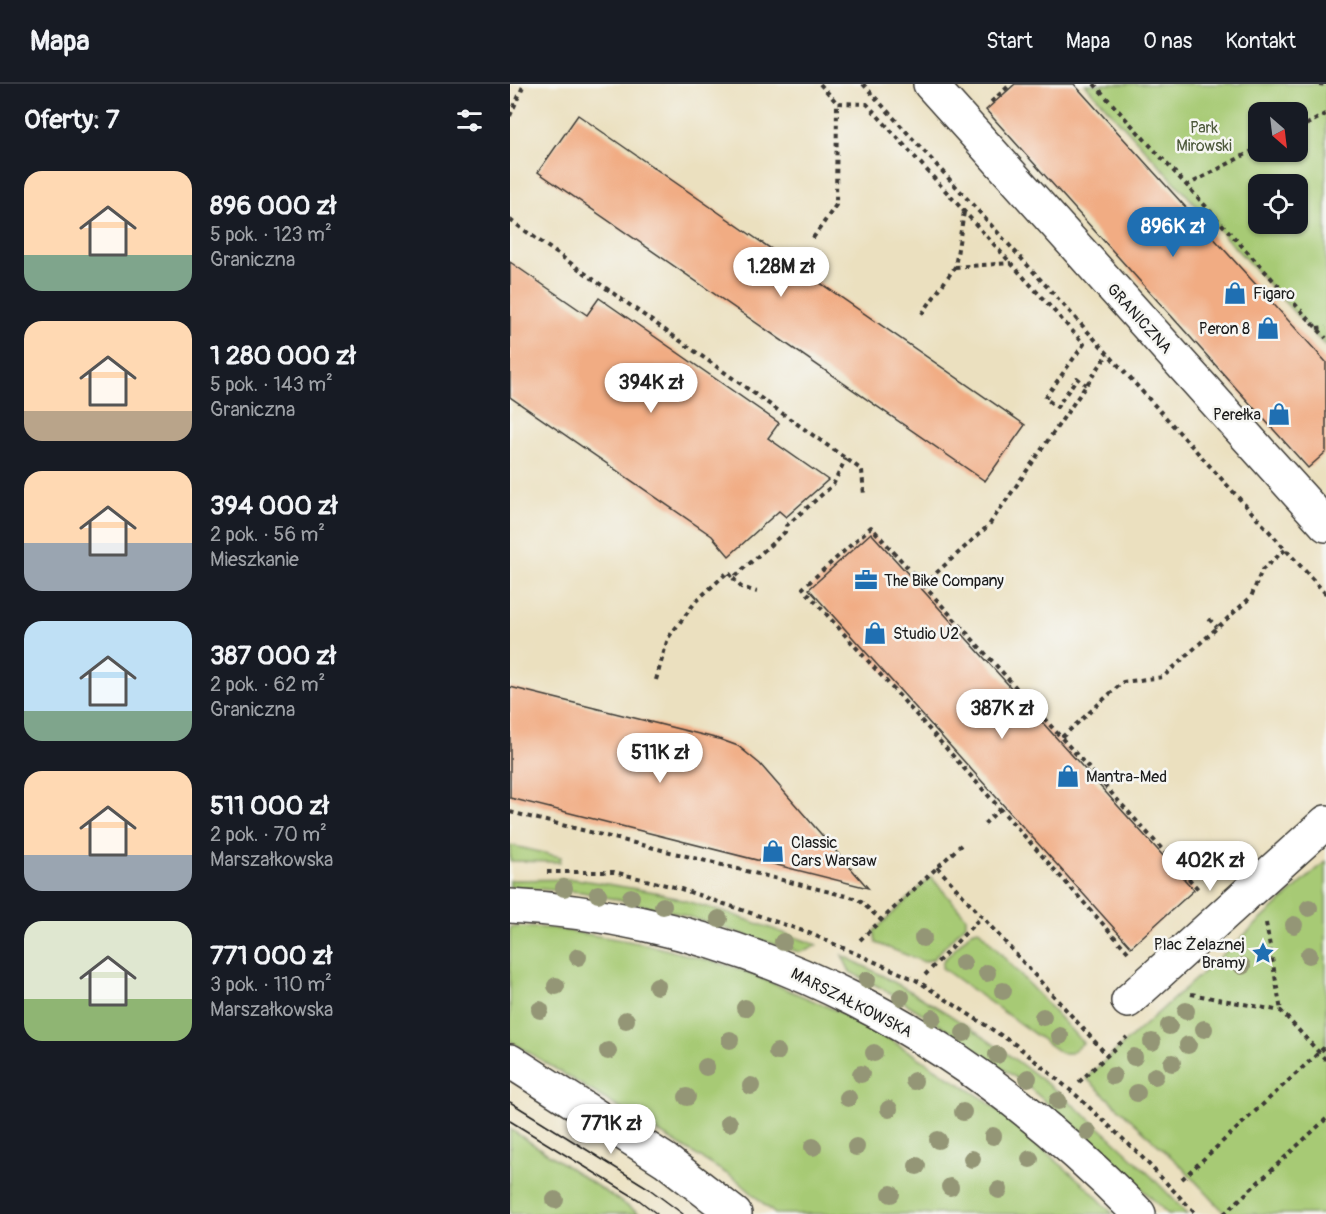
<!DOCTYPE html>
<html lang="pl">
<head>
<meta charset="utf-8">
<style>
  body { margin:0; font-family:Pangolin,sans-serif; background:#20242c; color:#f1f3f6; height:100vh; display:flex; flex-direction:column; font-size:22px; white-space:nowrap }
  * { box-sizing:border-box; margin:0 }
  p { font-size:20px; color:#9ea1a6 }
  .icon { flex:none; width:33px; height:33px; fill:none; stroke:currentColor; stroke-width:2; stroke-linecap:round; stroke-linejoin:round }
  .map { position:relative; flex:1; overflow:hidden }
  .sheet { display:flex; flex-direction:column; background:#171b24; width:510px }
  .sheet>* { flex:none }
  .needle { width:39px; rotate:152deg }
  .buttons { position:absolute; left:738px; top:18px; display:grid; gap:12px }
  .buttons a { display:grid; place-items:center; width:60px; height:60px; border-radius:12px; background:#171b24; box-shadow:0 2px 4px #0004; font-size:30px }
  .price { position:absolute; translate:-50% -51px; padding:0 14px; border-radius:21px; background:#fff; color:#222; font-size:20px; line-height:39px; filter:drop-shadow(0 2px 3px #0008) }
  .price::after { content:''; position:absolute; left:50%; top:36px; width:18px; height:14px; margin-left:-9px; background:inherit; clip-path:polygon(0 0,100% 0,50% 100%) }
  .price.current { background:#1f6fb2; color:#fff }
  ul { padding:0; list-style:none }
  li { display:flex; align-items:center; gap:18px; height:150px; padding:0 24px }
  li span { display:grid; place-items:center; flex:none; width:168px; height:120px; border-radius:18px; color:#555 }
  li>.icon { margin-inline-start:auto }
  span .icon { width:72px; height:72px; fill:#fffc; stroke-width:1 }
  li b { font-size:26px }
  h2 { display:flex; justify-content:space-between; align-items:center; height:72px; padding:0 24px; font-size:26px }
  header { display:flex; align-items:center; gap:36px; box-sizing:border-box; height:84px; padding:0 30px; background:#171b24; border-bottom:2px solid #363941 }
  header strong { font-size:28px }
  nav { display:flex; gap:33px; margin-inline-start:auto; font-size:21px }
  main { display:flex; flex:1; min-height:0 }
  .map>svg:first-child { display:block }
  .green { fill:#a7ca74; stroke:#627348; stroke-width:1.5; fill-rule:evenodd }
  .building { fill:#f1ac83 }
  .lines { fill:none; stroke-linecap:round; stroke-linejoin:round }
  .minor-casing { stroke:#3b3934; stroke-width:36 }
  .secondary-casing { stroke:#3b3934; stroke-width:36 }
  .path { stroke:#3b3934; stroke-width:4; stroke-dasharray:4.5 4.5; stroke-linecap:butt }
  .minor { stroke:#fff; stroke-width:33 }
  .secondary { stroke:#fff; stroke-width:33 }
  .tram { stroke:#1c1c1c; stroke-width:1.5 }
  .tree { fill:#949676 }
  .labels { text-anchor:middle; stroke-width:5; stroke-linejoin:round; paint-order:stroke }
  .park-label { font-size:16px; fill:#4d593b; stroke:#f6f6f2 }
  .poi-label { font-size:16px; fill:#1c1c1c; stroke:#f6f6f2; text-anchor:start }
  .street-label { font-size:16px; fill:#1c1c1c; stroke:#f6f6f2 }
</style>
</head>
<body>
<header>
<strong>Mapa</strong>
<nav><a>Start</a><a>Mapa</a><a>O nas</a><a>Kontakt</a></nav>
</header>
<main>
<section class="sheet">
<h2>Oferty: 7<svg class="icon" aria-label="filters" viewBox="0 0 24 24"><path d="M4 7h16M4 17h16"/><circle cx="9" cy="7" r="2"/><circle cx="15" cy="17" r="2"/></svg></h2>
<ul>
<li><span style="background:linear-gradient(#ffd9b3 70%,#7fa58c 0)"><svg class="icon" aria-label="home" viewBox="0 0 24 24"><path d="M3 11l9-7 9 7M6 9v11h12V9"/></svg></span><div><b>896 000 zł</b><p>5 pok. · 123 m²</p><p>Graniczna</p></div></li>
<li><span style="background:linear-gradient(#ffd9b3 75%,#b9a48a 0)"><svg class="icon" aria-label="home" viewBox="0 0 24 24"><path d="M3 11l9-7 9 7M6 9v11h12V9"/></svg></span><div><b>1 280 000 zł</b><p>5 pok. · 143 m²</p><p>Graniczna</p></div></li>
<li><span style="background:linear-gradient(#ffd9b3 60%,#9aa5b1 0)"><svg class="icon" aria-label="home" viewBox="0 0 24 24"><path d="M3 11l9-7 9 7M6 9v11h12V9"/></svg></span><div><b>394 000 zł</b><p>2 pok. · 56 m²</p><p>Mieszkanie</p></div></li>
<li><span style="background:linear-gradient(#bfe0f5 75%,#7fa58c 0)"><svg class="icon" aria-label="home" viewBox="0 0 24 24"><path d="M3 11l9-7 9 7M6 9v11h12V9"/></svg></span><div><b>387 000 zł</b><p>2 pok. · 62 m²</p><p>Graniczna</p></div></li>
<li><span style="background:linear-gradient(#ffd9b3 70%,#9aa5b1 0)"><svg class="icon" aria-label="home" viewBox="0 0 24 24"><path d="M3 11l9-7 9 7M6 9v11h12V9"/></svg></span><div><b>511 000 zł</b><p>2 pok. · 70 m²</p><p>Marszałkowska</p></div></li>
<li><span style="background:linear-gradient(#dfe7d0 65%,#8fb573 0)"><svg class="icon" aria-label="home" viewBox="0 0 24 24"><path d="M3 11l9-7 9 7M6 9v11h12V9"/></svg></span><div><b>771 000 zł</b><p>3 pok. · 110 m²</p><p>Marszałkowska</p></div></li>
</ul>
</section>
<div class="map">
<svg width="816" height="1130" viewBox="0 0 816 1130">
  <rect width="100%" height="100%" fill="#f6f6f2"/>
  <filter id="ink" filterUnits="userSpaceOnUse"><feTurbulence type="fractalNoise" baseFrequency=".0167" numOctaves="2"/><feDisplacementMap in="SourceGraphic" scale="12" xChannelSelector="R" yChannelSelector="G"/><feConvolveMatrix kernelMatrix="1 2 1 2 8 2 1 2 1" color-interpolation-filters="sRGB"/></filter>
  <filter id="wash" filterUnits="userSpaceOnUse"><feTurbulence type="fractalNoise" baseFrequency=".008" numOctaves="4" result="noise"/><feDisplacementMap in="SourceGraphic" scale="24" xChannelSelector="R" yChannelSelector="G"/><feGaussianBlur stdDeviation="1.35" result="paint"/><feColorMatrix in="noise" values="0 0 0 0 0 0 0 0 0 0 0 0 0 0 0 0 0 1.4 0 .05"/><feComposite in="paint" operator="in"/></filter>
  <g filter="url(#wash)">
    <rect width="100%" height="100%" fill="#ebe0bf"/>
    <g class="green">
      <path d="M575 0H816V263ZM748 28H788V68H748ZM748 100H788V140H748Z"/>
      <polygon points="0,761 51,773 50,778 0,777"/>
      <polygon points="816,777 816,1130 716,1130 671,1082 576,994"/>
      <polygon points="421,793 456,833 456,840 423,875 414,878 366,859 364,847"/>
      <polygon points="66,795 145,808 224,831 307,861 298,866 289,868 160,827 72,808 0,803 0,796"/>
      <polygon points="0,843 41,844 135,860 224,883 351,937 474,1015 578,1104 603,1130 265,1130 227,1096 0,957"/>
      <polygon points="468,845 573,959 561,969 551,969 432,884 433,877 462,847"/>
      <path d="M332 871C460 933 581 1024 677 1130H658L583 1058 517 1002 440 947 375 906 340 888Z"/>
      <polygon points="0,1045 125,1127 130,1130 0,1130"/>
    </g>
    <g id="blocks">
      <g class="building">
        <polygon points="505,0 564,0 816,278 816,368 798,384 476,26"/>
        <polygon points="68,31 515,341 475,397 28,88"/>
        <polygon points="0,178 77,231 89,214 269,339 258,354 318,396 276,433 269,427 219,472 202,452 0,313"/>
        <polygon points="361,449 684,806 621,863 299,505"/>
        <polygon points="0,603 209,655 228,662 250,680 358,804 0,714"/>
      </g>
    </g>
  </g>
  <g filter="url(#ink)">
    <use href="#blocks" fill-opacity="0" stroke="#3b3934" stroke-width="1.5"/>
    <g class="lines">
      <g class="minor-casing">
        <g id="minor">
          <polyline points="420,0 816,441"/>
          <polyline points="618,917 816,738"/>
        </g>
      </g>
      <g class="secondary-casing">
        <g id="secondary">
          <path d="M0 822C247 836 460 955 629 1130"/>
          <polyline points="0,977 155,1076 225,1130"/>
        </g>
      </g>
      <g class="path">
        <polyline points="310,0 327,19 357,20 574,260 535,314 547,323 567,294 576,301"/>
        <polyline points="353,0 816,510"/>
        <polyline points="584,0 816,254"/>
        <polyline points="809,0 816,1"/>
        <polyline points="481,18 501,0"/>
        <polyline points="0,32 14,0"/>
        <polyline points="788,45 816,30"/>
        <polyline points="676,102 748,64"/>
        <polyline points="0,136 352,386 354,412"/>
        <polyline points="303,154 326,121 327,19"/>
        <polyline points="445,183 501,179"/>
        <polyline points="412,230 445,183 454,128"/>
        <polyline points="807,244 816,243"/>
        <polyline points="223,494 231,503 247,508"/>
        <polyline points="413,501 479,441 598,270"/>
        <polyline points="699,535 707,543"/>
        <polyline points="146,596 158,554 187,516 218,488 223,494 275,448 276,442 323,401 336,374"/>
        <polyline points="552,653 613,598 653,593 741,513 752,486 775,466"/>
        <polyline points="0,728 348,815 371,836"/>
        <polyline points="474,740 490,725"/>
        <polyline points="427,783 597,971"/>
        <polyline points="37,788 104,788 168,804 299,849 406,896 506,961 566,1011 627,1068 686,1130"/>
        <polyline points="756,839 771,927"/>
        <polyline points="350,856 451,761"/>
        <polyline points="618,868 293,504 361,443 689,806"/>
        <polyline points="415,891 472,832"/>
        <polyline points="681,910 771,927 816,976"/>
        <polyline points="569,998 617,953"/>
        <polyline points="672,1095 816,962"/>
        <polyline points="714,1130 816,1035"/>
      </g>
      <use href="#minor" class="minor"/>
      <use href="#secondary" class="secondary"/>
      <g class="tram">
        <polyline points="0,1018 138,1104 173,1130"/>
        <polyline points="0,1037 129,1116 147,1130"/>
      </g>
    </g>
    <g class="tree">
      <circle cx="54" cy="804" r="9"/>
      <circle cx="88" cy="810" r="9"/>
      <circle cx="121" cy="813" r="9"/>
      <circle cx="153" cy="822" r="9"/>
      <circle cx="799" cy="824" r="9"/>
      <circle cx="209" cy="835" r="9"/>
      <circle cx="784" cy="841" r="9"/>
      <circle cx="413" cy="854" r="9"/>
      <circle cx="273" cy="858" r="9"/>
      <circle cx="799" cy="871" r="9"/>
      <circle cx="68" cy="873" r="9"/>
      <circle cx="453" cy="879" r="9"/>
      <circle cx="732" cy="882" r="9"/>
      <circle cx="477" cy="889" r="9"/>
      <circle cx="357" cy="896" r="9"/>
      <circle cx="46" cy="902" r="9"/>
      <circle cx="147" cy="902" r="9"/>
      <circle cx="493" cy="907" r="9"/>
      <circle cx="391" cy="913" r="9"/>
      <circle cx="235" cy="924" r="9"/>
      <circle cx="30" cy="926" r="9"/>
      <circle cx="676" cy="927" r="9"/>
      <circle cx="533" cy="933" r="9"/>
      <circle cx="423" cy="934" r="9"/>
      <circle cx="116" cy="936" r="9"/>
      <circle cx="659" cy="942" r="9"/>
      <circle cx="694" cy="945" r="9"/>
      <circle cx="454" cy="949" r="9"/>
      <circle cx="550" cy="952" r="9"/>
      <circle cx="220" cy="956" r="9"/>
      <circle cx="642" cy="958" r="9"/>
      <circle cx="678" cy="961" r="9"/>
      <circle cx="98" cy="967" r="9"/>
      <circle cx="267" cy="968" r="9"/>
      <circle cx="364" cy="969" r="9"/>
      <circle cx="487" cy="971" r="9"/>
      <circle cx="624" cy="973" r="9"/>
      <circle cx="662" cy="979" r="9"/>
      <circle cx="196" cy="983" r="9"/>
      <circle cx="351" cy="990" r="9"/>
      <circle cx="603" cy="992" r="9"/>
      <circle cx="645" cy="992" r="9"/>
      <circle cx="518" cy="994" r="9"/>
      <circle cx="404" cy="997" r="9"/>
      <circle cx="241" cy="1002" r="9"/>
      <circle cx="627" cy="1009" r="9"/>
      <circle cx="177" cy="1013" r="9"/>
      <circle cx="338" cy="1014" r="9"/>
      <circle cx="548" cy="1017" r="9"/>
      <circle cx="379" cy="1025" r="9"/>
      <circle cx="453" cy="1028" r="9"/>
      <circle cx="219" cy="1039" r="9"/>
      <circle cx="578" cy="1048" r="9"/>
      <circle cx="483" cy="1052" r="9"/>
      <circle cx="428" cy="1056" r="9"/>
      <circle cx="303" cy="1063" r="9"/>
      <circle cx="346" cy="1063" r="9"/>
      <circle cx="462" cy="1075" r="9"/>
      <circle cx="520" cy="1075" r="9"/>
      <circle cx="407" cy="1082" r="9"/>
      <circle cx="440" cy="1103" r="9"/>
      <circle cx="489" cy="1106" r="9"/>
      <circle cx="381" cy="1110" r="9"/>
      <circle cx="45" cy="1116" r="9"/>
    </g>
  </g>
  <defs>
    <g id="shop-bare" transform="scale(1.8)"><path d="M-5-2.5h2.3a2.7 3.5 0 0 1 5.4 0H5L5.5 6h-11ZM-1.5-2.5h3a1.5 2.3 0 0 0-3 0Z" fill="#1f6fb2" stroke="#f6f6f2" stroke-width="2.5" paint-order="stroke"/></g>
    <g id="office-bare" transform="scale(1.8)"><path d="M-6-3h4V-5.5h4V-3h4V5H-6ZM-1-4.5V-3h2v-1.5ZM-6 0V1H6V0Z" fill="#1f6fb2" stroke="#f6f6f2" stroke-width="2.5" paint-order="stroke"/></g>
    <g id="sight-bare" transform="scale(1.8)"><path d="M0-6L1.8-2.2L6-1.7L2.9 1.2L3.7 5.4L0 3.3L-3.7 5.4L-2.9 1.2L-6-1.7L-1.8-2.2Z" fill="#1f6fb2" stroke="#f6f6f2" stroke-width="2.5" paint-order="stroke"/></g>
  </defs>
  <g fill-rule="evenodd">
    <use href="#shop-bare" x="725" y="209"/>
    <use href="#shop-bare" x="758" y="244"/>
    <use href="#shop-bare" x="769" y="330"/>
    <use href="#office-bare" x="356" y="496"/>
    <use href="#shop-bare" x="365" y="549"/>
    <use href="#shop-bare" x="558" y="692"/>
    <use href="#shop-bare" x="263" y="767"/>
    <use href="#sight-bare" x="753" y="869"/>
  </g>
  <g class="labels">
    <g class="park-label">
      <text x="694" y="49">Park<tspan x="694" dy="18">Mirowski</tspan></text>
    </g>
    <g class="poi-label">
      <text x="743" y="215">Figaro</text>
      <text x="740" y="250" text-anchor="end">Peron 8</text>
      <text x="751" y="336" text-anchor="end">Perełka</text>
      <text x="374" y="502">The Bike Company</text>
      <text x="383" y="555">Studio U2</text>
      <text x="576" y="698">Mantra-Med</text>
      <text x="281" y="764">Classic<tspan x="281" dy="18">Cars Warsaw</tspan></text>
      <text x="735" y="866" text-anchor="end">Plac Żelaznej<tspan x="735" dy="18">Bramy</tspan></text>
    </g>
    <g class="street-label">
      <text transform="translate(630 234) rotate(48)" y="6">GRANICZNA</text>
      <text transform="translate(342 918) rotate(27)" y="6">MARSZAŁKOWSKA</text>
    </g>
  </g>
</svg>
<div class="buttons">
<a><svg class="needle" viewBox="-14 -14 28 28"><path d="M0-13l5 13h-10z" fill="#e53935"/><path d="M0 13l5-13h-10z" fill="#9ea1a6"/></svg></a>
<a><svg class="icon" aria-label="locate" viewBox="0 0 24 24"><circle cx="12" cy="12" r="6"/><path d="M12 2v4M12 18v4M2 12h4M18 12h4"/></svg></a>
</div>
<b class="price current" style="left:663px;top:174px">896K zł</b>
<b class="price" style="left:271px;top:214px">1.28M zł</b>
<b class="price" style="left:141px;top:330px">394K zł</b>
<b class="price" style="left:492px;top:656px">387K zł</b>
<b class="price" style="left:150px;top:700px">511K zł</b>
<b class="price" style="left:700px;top:808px">402K zł</b>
<b class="price" style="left:101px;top:1071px">771K zł</b>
</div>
</main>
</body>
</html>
